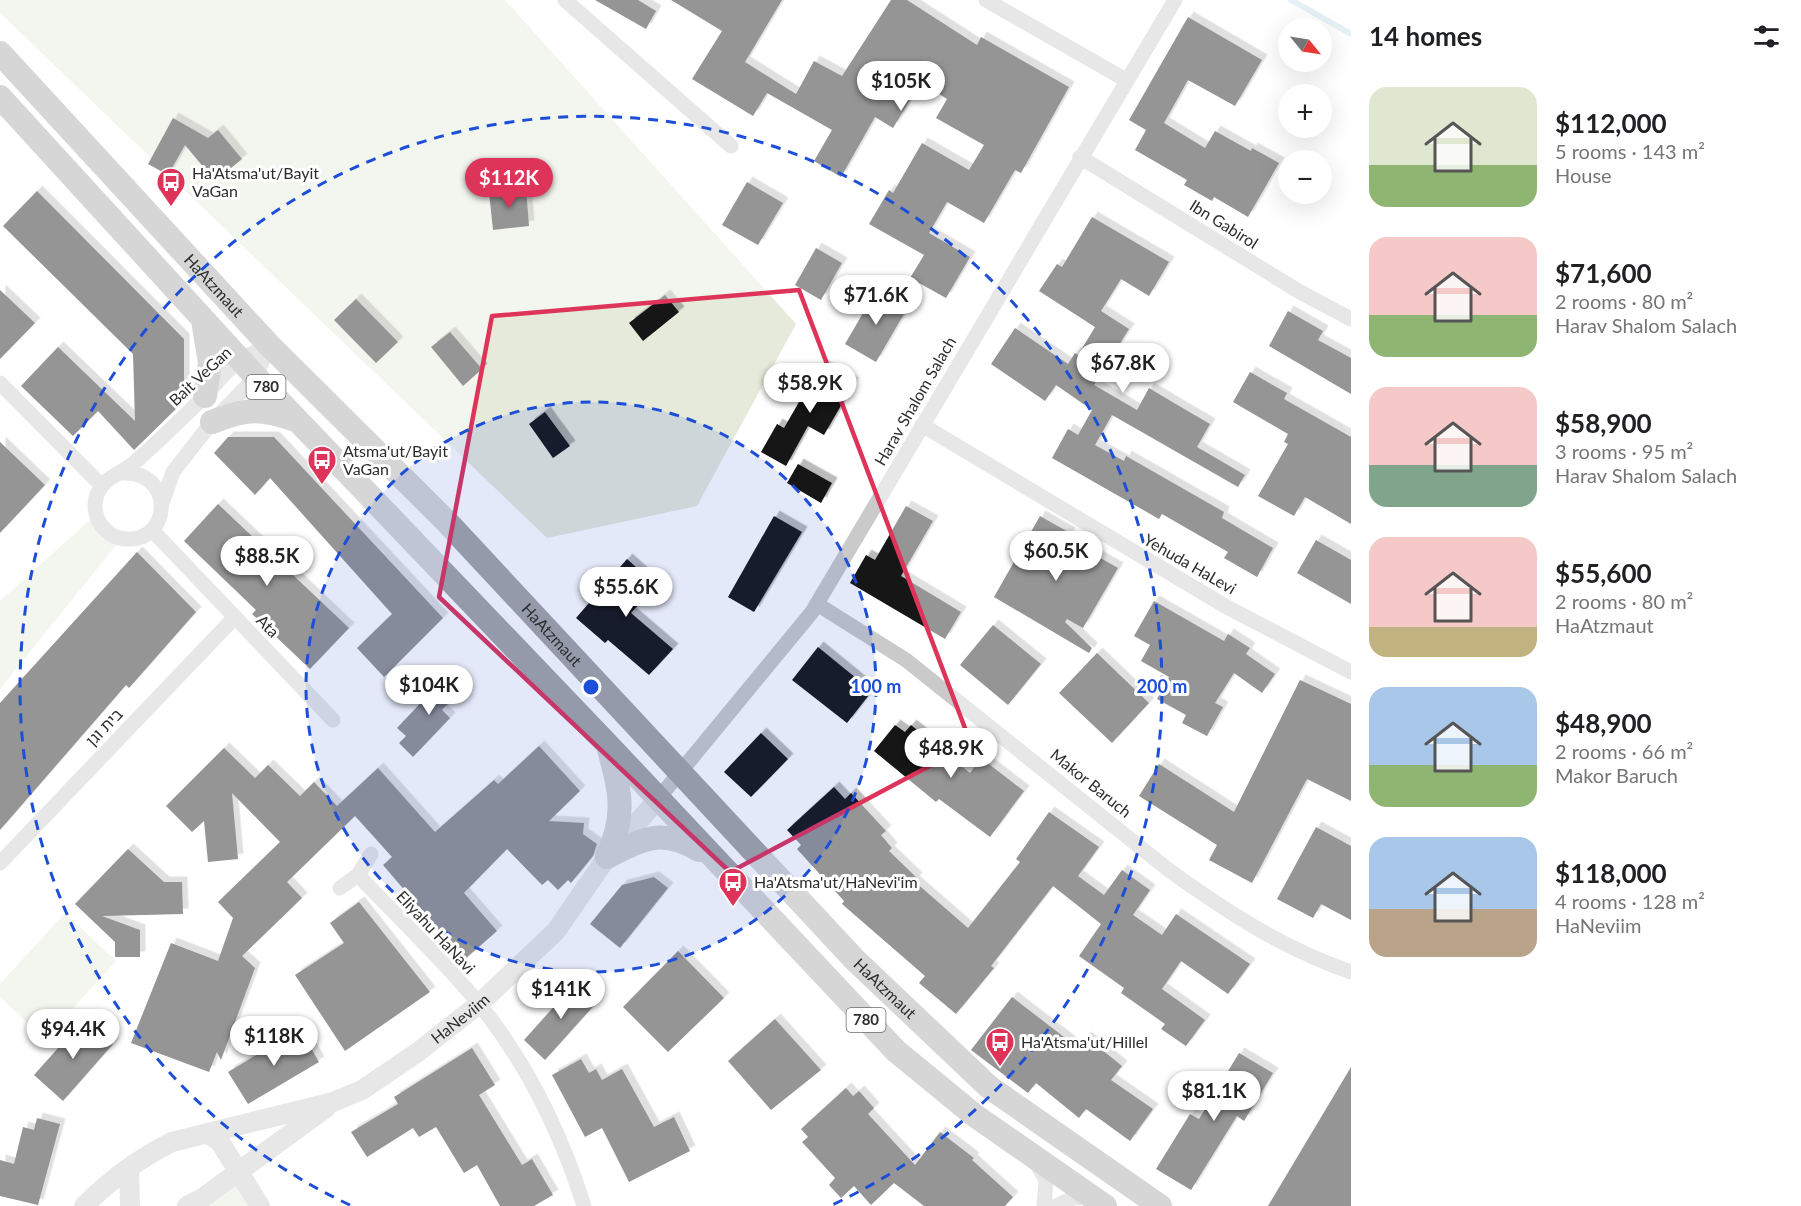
<!DOCTYPE html>
<html lang="en">
<head>
<meta charset="utf-8">
<style>
  body { margin:0; font-family:Lato,"Noto Sans Hebrew",sans-serif; background:#f2f2f2; color:#202124; height:100vh; display:flex; flex-direction:column; font-size:22px; white-space:nowrap }
  * { box-sizing:border-box; margin:0 }
  p { font-size:20px; color:#757577 }
  .icon { flex:none; width:33px; height:33px; fill:none; stroke:currentColor; stroke-width:2; stroke-linecap:round; stroke-linejoin:round }
  .map { position:relative; flex:1; overflow:hidden }
  .panel { display:flex; flex-direction:column; background:#fff; width:450px }
  .panel>* { flex:none }
  .needle { width:39px; rotate:120deg }
  .buttons { position:absolute; left:1278px; top:18px; display:grid; gap:12px }
  .buttons a { display:grid; place-items:center; width:54px; height:54px; border-radius:50%; background:#fff; box-shadow:0 6px 24px #0002; font-size:30px }
  .price { position:absolute; translate:-50% -51px; padding:0 14px; border-radius:21px; background:#fff; color:#222; font-size:20px; line-height:39px; filter:drop-shadow(0 2px 3px #0008) }
  .price::after { content:''; position:absolute; left:50%; top:36px; width:18px; height:14px; margin-left:-9px; background:inherit; clip-path:polygon(0 0,100% 0,50% 100%) }
  .price.current { background:#de3459; color:#fff }
  ul { padding:0; list-style:none }
  li { display:flex; align-items:center; gap:18px; height:150px; padding:0 18px }
  li span { display:grid; place-items:center; flex:none; width:168px; height:120px; border-radius:18px; color:#555 }
  li>.icon { margin-inline-start:auto }
  span .icon { width:72px; height:72px; fill:#fffc; stroke-width:1 }
  li b { font-size:26px }
  h2 { display:flex; justify-content:space-between; align-items:center; height:72px; padding:0 18px; font-size:26px }
  main { display:flex; flex:1; min-height:0 }
  .map>svg:first-child { display:block }
  .green { fill:#e5eada }
  .lines { fill:none; stroke-linecap:round; stroke-linejoin:round }
  .stream { stroke:#c7e1e9; stroke-width:6 }
  .building { fill:#141414; filter:url(#shadow) }
  .minor { stroke:#cacaca; stroke-width:15 }
  .tertiary { stroke:#cacaca; stroke-width:20 }
  .primary { stroke:#a5a5a5; stroke-width:24 }
  .marked { fill:none; stroke:#de3459; stroke-width:4.5; stroke-linejoin:round }
  .ring { fill:none; stroke:#1d4ed8; stroke-width:3; stroke-dasharray:10 8 }
  .labels { text-anchor:middle; stroke-width:6; stroke-linejoin:round; paint-order:stroke }
  .shield { fill:#fff; stroke:#6c6c6c; stroke-width:1.5 }
  .shield-label { font-size:15px; font-weight:bold; fill:#2d2d2d }
  .poi-label { font-size:16px; fill:#2d2d2d; stroke:#fff; text-anchor:start }
  .street-label { font-size:16px; fill:#2d2d2d; stroke:#fff }
  .centre { fill:#1d4ed8; stroke:#fff; stroke-width:3 }
  .ring-label { font-size:18px; text-anchor:middle; font-weight:bold; fill:#1d4ed8; stroke:#fff; stroke-width:6; stroke-linejoin:round; paint-order:stroke }
</style>
</head>
<body>
<main>
<div class="map">
<svg width="1351" height="1206" viewBox="0 0 1351 1206">
  <defs>
    <filter id="shadow"><feDropShadow dx="5.5" dy="-5.5" stdDeviation="0" flood-color="#0004"/></filter>
  </defs>
  <rect width="100%" height="100%" fill="#fff"/>
  <g class="green">
    <polygon points="0,0 505,0 796,324 697,506 547,538 0,13"/>
    <polygon points="92,518 117,544 0,689 0,601"/>
    <polygon points="65,913 116,961 45,1039 0,997 0,984"/>
    <polygon points="234,1184 250,1206 205,1206"/>
  </g>
  <g class="lines">
    <polyline class="stream" points="1291,0 1351,34"/>
  </g>
  <g class="building">
    <polygon points="595,0 638,0 656,11 646,29"/>
    <polygon points="671,0 782,0 745,62 796,94 814,61 842,76 891,0 907,0 977,45 981,37 1069,87 1021,173 1015,170 984,223 947,202 929,233 970,257 946,298 910,278 924,255 869,224 889,190 893,193 922,143 969,170 984,145 936,118 947,99 921,82 893,128 875,117 841,177 814,161 832,130 767,93 753,116 692,79 722,31"/>
    <polygon points="1188,17 1262,60 1235,106 1188,80 1164,123 1205,148 1215,131 1251,151 1252,148 1279,163 1248,217 1214,197 1212,201 1184,185 1187,180 1135,150 1146,130 1129,120"/>
    <polygon points="173,118 208,138 218,130 242,159 215,181 185,145 168,175 148,164"/>
    <polygon points="747,182 783,203 758,245 722,225"/>
    <polygon points="526,189 529,226 493,230 489,192"/>
    <polygon points="37,191 184,339 184,401 134,450 98,411 73,436 21,386 58,347 135,421 133,354 3,226"/>
    <polygon points="1092,217 1169,262 1149,296 1121,279 1101,311 1129,329 1094,385 1137,410 1149,388 1174,403 1210,424 1197,447 1245,475 1238,487 1112,415 1095,445 1124,461 1126,456 1224,512 1222,518 1273,548 1257,577 1224,558 1228,552 1162,514 1159,519 1052,458 1068,429 1078,435 1092,410 1056,385 1045,401 991,364 1015,328 1068,364 1075,353 1078,355 1095,327 1039,291 1057,264 1062,267"/>
    <polygon points="816,248 842,263 821,300 795,285"/>
    <polygon points="877,289 908,307 876,362 845,344"/>
    <polygon points="0,290 35,323 0,359"/>
    <polygon points="665,295 679,312 643,341 629,323"/>
    <polygon points="356,299 398,342 376,363 334,320"/>
    <polygon points="1288,311 1323,331 1318,340 1351,358 1351,394 1269,346"/>
    <polygon points="450,332 482,369 463,386 431,347"/>
    <polygon points="821,364 854,383 824,435 808,426 786,466 761,452 777,424 784,428"/>
    <polygon points="1250,372 1287,393 1284,399 1351,437 1351,524 1305,497 1294,516 1258,496 1288,444 1284,442 1288,434 1233,402"/>
    <polygon points="545,412 570,446 553,458 529,424"/>
    <polygon points="228,437 274,437 443,618 384,677 357,648 392,614 270,478 255,495 214,453"/>
    <polygon points="0,442 45,485 0,533"/>
    <polygon points="798,464 832,483 821,503 787,483"/>
    <polygon points="218,504 349,628 310,669 252,614 256,610 184,541"/>
    <polygon points="906,506 933,521 901,576 961,612 945,639 850,583 866,555 875,560"/>
    <polygon points="774,516 802,532 754,612 728,597"/>
    <polygon points="1040,516 1070,533 1067,539 1118,568 1083,628 1067,619 1065,622 1092,648 1089,653 994,597"/>
    <polygon points="1316,540 1351,560 1351,604 1297,573"/>
    <polygon points="137,552 196,612 129,688 126,685 0,830 0,703"/>
    <polygon points="627,559 656,585 631,613 673,649 649,675 608,640 605,643 576,618"/>
    <polygon points="1154,601 1224,641 1228,634 1250,648 1246,654 1275,674 1262,693 1234,673 1215,703 1223,707 1207,736 1182,723 1186,715 1157,699 1169,677 1141,661 1150,645 1134,636"/>
    <polygon points="993,625 1041,664 1008,705 960,665"/>
    <polygon points="818,647 872,691 847,723 792,680"/>
    <polygon points="1097,653 1149,703 1112,743 1059,693"/>
    <polygon points="449,673 464,687 442,710 450,718 413,757 399,743 406,736 397,728"/>
    <polygon points="1300,680 1351,704 1351,801 1307,779 1252,883 1209,860 1217,845 1139,796 1159,764 1234,812"/>
    <polygon points="895,725 905,732 911,725 970,773 981,758 1024,791 990,837 939,799 936,802 874,751"/>
    <polygon points="761,733 788,759 751,797 724,772"/>
    <polygon points="539,746 580,791 549,821 584,823 583,834 597,844 593,856 571,883 568,880 558,890 548,880 542,885 507,849 464,893 497,931 464,960 383,865 392,857 355,816 287,882 302,898 242,956 255,968 221,1060 217,1052 209,1072 131,1043 171,943 218,961 233,918 218,902 280,842 232,793 238,859 208,862 204,821 192,832 166,806 224,748 255,778 268,765 300,796 314,782 337,806 378,768 435,832 494,780 498,784"/>
    <polygon points="834,787 845,799 851,793 886,831 881,835 892,848 889,851 917,878 914,881 968,928 1020,862 1016,859 1049,812 1099,847 1078,876 1104,895 1122,870 1150,890 1133,915 1162,935 1176,914 1250,964 1228,994 1181,961 1162,989 1205,1020 1186,1046 1161,1029 1165,1024 1121,993 1124,988 1079,956 1101,924 1053,886 991,966 994,968 956,1014 919,983 925,976 842,904 844,901 797,849 801,845 787,830"/>
    <polygon points="1316,827 1351,846 1351,920 1321,904 1313,918 1277,899"/>
    <polygon points="128,849 164,882 182,882 183,914 102,916 140,930 140,957 115,957 115,942 75,904"/>
    <polygon points="654,877 668,888 620,948 590,924 622,885"/>
    <polygon points="359,902 430,992 345,1051 295,975 344,943 330,923"/>
    <polygon points="678,951 724,998 668,1052 623,1007"/>
    <polygon points="577,981 598,1001 545,1060 524,1040"/>
    <polygon points="1012,997 1077,1047 1086,1037 1122,1066 1111,1080 1153,1109 1130,1141 1086,1109 1079,1118 1036,1083 1028,1093 971,1050"/>
    <polygon points="84,1019 113,1044 63,1101 34,1075"/>
    <polygon points="775,1019 821,1070 771,1110 728,1061"/>
    <polygon points="300,1029 319,1062 248,1104 228,1072"/>
    <polygon points="472,1048 495,1085 479,1095 522,1165 532,1159 553,1195 534,1206 500,1206 477,1165 464,1173 436,1127 419,1137 413,1128 367,1157 351,1132 398,1104 394,1097"/>
    <polygon points="1239,1053 1273,1073 1244,1121 1237,1116 1191,1190 1156,1169 1190,1114 1199,1119"/>
    <polygon points="581,1059 589,1073 596,1069 602,1080 622,1069 654,1127 674,1117 690,1151 629,1182 602,1128 585,1137 552,1075"/>
    <polygon points="1351,1067 1351,1206 1268,1206"/>
    <polygon points="846,1088 853,1096 859,1091 874,1108 868,1114 915,1165 940,1132 974,1158 972,1160 1013,1197 1005,1206 924,1206 894,1183 871,1205 854,1186 841,1198 829,1185 835,1178 802,1142 808,1137 801,1129"/>
    <polygon points="37,1118 60,1124 38,1205 0,1196 0,1160 14,1164 23,1127 34,1130"/>
  </g>
  <g class="lines">
    <g class="minor">
      <polyline points="565,0 731,146"/>
      <polyline points="986,0 1126,80"/>
      <polyline points="1080,157 1300,292 1351,319"/>
      <polyline points="0,383 102,486"/>
      <polyline points="922,425 1225,606 1351,672"/>
      <path d="M124 473C174 472 172 540 128 539 101 539 85 507 102 486 110 475 125 472 135 462 159 441 182 418 205 396 216 384 227 369 241 360 249 354 260 350 269 345"/>
      <polyline points="162,503 173,472 212,422 256,377 269,345"/>
      <polyline points="152,530 333,720"/>
      <path d="M817 604 906 660 1170 871C1229 913 1282 948 1351 972"/>
      <polyline points="658,799 812,612 1175,0"/>
      <polyline points="0,863 235,617"/>
      <path d="M358 875C398 918 443 959 480 1005 528 1065 561 1133 584 1206"/>
      <polyline points="340,888 358,875 371,854"/>
      <polyline points="1035,1161 1046,1180 1044,1206"/>
      <polyline points="1056,1206 1073,1198 1091,1197"/>
    </g>
    <g class="tertiary">
      <polyline points="207,1133 220,1142 260,1206"/>
      <polyline points="129,1169 130,1206"/>
      <path id="s1" d="M84 1206C109 1181 140 1158 172 1142L333 1102 362 1090 418 1052 479 1004 556 931 607 857 658 799"/>
      <polyline points="187,1206 201,1199 326,1108"/>
    </g>
    <g class="primary">
      <path id="s2" d="M0 53 269 345 447 522 855 960 989 1087 1160 1206"/>
      <polyline points="0,97 256,377 608,745 896,1051 974,1115 1105,1206"/>
      <polyline points="203,320 210,363 205,396"/>
      <path d="M212 422C247 408 260 408 296 420"/>
      <path d="M607 857C626 816 621 792 609 750"/>
      <path d="M607 857C643 839 662 827 699 850"/>
    </g>
  </g>
  <path d="M0 0H1351V1206H0ZM799 290 971 744 730 872 439 597 492 316Z" fill="#fff" fill-opacity=".55" fill-rule="evenodd"/>
  <path class="marked" d="M799 290 971 744 730 872 439 597 492 316Z"/>
  <circle cx="591" cy="687" r="285" fill="#1d4ed8" fill-opacity=".12"/>
  <g class="ring">
    <circle cx="591" cy="687" r="285"/>
    <path d="M350 1205A571 571 0 1 1 832 1205"/>
  </g>
  <defs>
    <g id="bus-pin" transform="scale(1.5)"><path d="M0 17L-7.5 6A9.5 9.5 0 1 1 7.5 6Z" fill="#de3459" stroke="#fff"/><path d="M-5-6H5V4H4V6H2V4H-2V6H-4V4H-5ZM-3.5-4V0h7V-4ZM-3.5 1.2v1.5H-2V1.2ZM2 1.2v1.5H3.5V1.2Z" fill="#fff"/></g>
  </defs>
  <g fill-rule="evenodd">
    <use href="#bus-pin" x="171" y="182"/>
    <use href="#bus-pin" x="322" y="460"/>
    <use href="#bus-pin" x="733" y="882"/>
    <use href="#bus-pin" x="1000" y="1042"/>
  </g>
  <g class="labels">
    <g class="shield">
      <rect x="246.5" y="375" width="39" height="24" rx="4.5"/>
      <rect x="846.5" y="1008" width="39" height="24" rx="4.5"/>
    </g>
    <g class="shield-label">
      <text x="266" y="392">780</text>
      <text x="866" y="1025">780</text>
    </g>
    <g class="poi-label">
      <text x="192" y="179">Ha'Atsma'ut/Bayit<tspan x="192" dy="18">VaGan</tspan></text>
      <text x="343" y="457">Atsma'ut/Bayit<tspan x="343" dy="18">VaGan</tspan></text>
      <text x="754" y="888">Ha'Atsma'ut/HaNevi'im</text>
      <text x="1021" y="1048">Ha'Atsma'ut/Hillel</text>
    </g>
    <g class="street-label">
      <text transform="translate(1224 224) rotate(32)" y="6">Ibn Gabirol</text>
      <text dy="6" stroke="none"><textPath href="#s2" startOffset="316">HaAtzmaut</textPath></text>
      <text transform="translate(200 376) rotate(-43)" y="6">Bait VeGan</text>
      <text transform="translate(915 401) rotate(-60)" y="6">Harav Shalom Salach</text>
      <text transform="translate(1190 564) rotate(30)" y="6">Yehuda HaLevi</text>
      <text transform="translate(268 626) rotate(46)" y="6">Ata</text>
      <text dy="6" stroke="none"><textPath href="#s2" startOffset="802">HaAtzmaut</textPath></text>
      <text transform="translate(104 727) rotate(-46)" y="6">בית וגן</text>
      <text transform="translate(1091 783) rotate(39)" y="6">Makor Baruch</text>
      <text transform="translate(436 932) rotate(47)" y="6">Eliyahu HaNavi</text>
      <text dy="6" stroke="none"><textPath href="#s2" startOffset="1288">HaAtzmaut</textPath></text>
      <text dy="6" stroke="none"><textPath href="#s1" startOffset="428">HaNeviim</textPath></text>
    </g>
  </g>
  <circle cx="591" cy="687" r="9" class="centre"/>
  <g class="ring-label">
    <text x="876" y="693">100 m</text>
    <text x="1162" y="693">200 m</text>
  </g>
</svg>
<div class="buttons">
<a><svg class="needle" viewBox="-14 -14 28 28"><path d="M0-13l5 13h-10z" fill="#e53935"/><path d="M0 13l5-13h-10z" fill="#757577"/></svg></a>
<a>+</a>
<a>−</a>
</div>
<b class="price" style="left:901px;top:112px">$105K</b>
<b class="price current" style="left:509px;top:209px">$112K</b>
<b class="price" style="left:876px;top:326px">$71.6K</b>
<b class="price" style="left:1123px;top:394px">$67.8K</b>
<b class="price" style="left:810px;top:414px">$58.9K</b>
<b class="price" style="left:1056px;top:582px">$60.5K</b>
<b class="price" style="left:267px;top:587px">$88.5K</b>
<b class="price" style="left:626px;top:618px">$55.6K</b>
<b class="price" style="left:429px;top:716px">$104K</b>
<b class="price" style="left:951px;top:779px">$48.9K</b>
<b class="price" style="left:561px;top:1020px">$141K</b>
<b class="price" style="left:73px;top:1060px">$94.4K</b>
<b class="price" style="left:274px;top:1067px">$118K</b>
<b class="price" style="left:1214px;top:1122px">$81.1K</b>
</div>
<section class="panel">
<h2>14 homes<svg class="icon" aria-label="filters" viewBox="0 0 24 24"><path d="M4 7h16M4 17h16"/><circle cx="9" cy="7" r="2"/><circle cx="15" cy="17" r="2"/></svg></h2>
<ul>
<li><span style="background:linear-gradient(#dfe7d0 65%,#8fb573 0)"><svg class="icon" aria-label="home" viewBox="0 0 24 24"><path d="M3 11l9-7 9 7M6 9v11h12V9"/></svg></span><div><b>$112,000</b><p>5 rooms · 143 m²</p><p>House</p></div></li>
<li><span style="background:linear-gradient(#f6c9c9 65%,#8fb573 0)"><svg class="icon" aria-label="home" viewBox="0 0 24 24"><path d="M3 11l9-7 9 7M6 9v11h12V9"/></svg></span><div><b>$71,600</b><p>2 rooms · 80 m²</p><p>Harav Shalom Salach</p></div></li>
<li><span style="background:linear-gradient(#f6c9c9 65%,#7fa58c 0)"><svg class="icon" aria-label="home" viewBox="0 0 24 24"><path d="M3 11l9-7 9 7M6 9v11h12V9"/></svg></span><div><b>$58,900</b><p>3 rooms · 95 m²</p><p>Harav Shalom Salach</p></div></li>
<li><span style="background:linear-gradient(#f6c9c9 75%,#c2b280 0)"><svg class="icon" aria-label="home" viewBox="0 0 24 24"><path d="M3 11l9-7 9 7M6 9v11h12V9"/></svg></span><div><b>$55,600</b><p>2 rooms · 80 m²</p><p>HaAtzmaut</p></div></li>
<li><span style="background:linear-gradient(#a9c7e8 65%,#8fb573 0)"><svg class="icon" aria-label="home" viewBox="0 0 24 24"><path d="M3 11l9-7 9 7M6 9v11h12V9"/></svg></span><div><b>$48,900</b><p>2 rooms · 66 m²</p><p>Makor Baruch</p></div></li>
<li><span style="background:linear-gradient(#a9c7e8 60%,#b9a48a 0)"><svg class="icon" aria-label="home" viewBox="0 0 24 24"><path d="M3 11l9-7 9 7M6 9v11h12V9"/></svg></span><div><b>$118,000</b><p>4 rooms · 128 m²</p><p>HaNeviim</p></div></li>
</ul>
</section>
</main>
</body>
</html>
